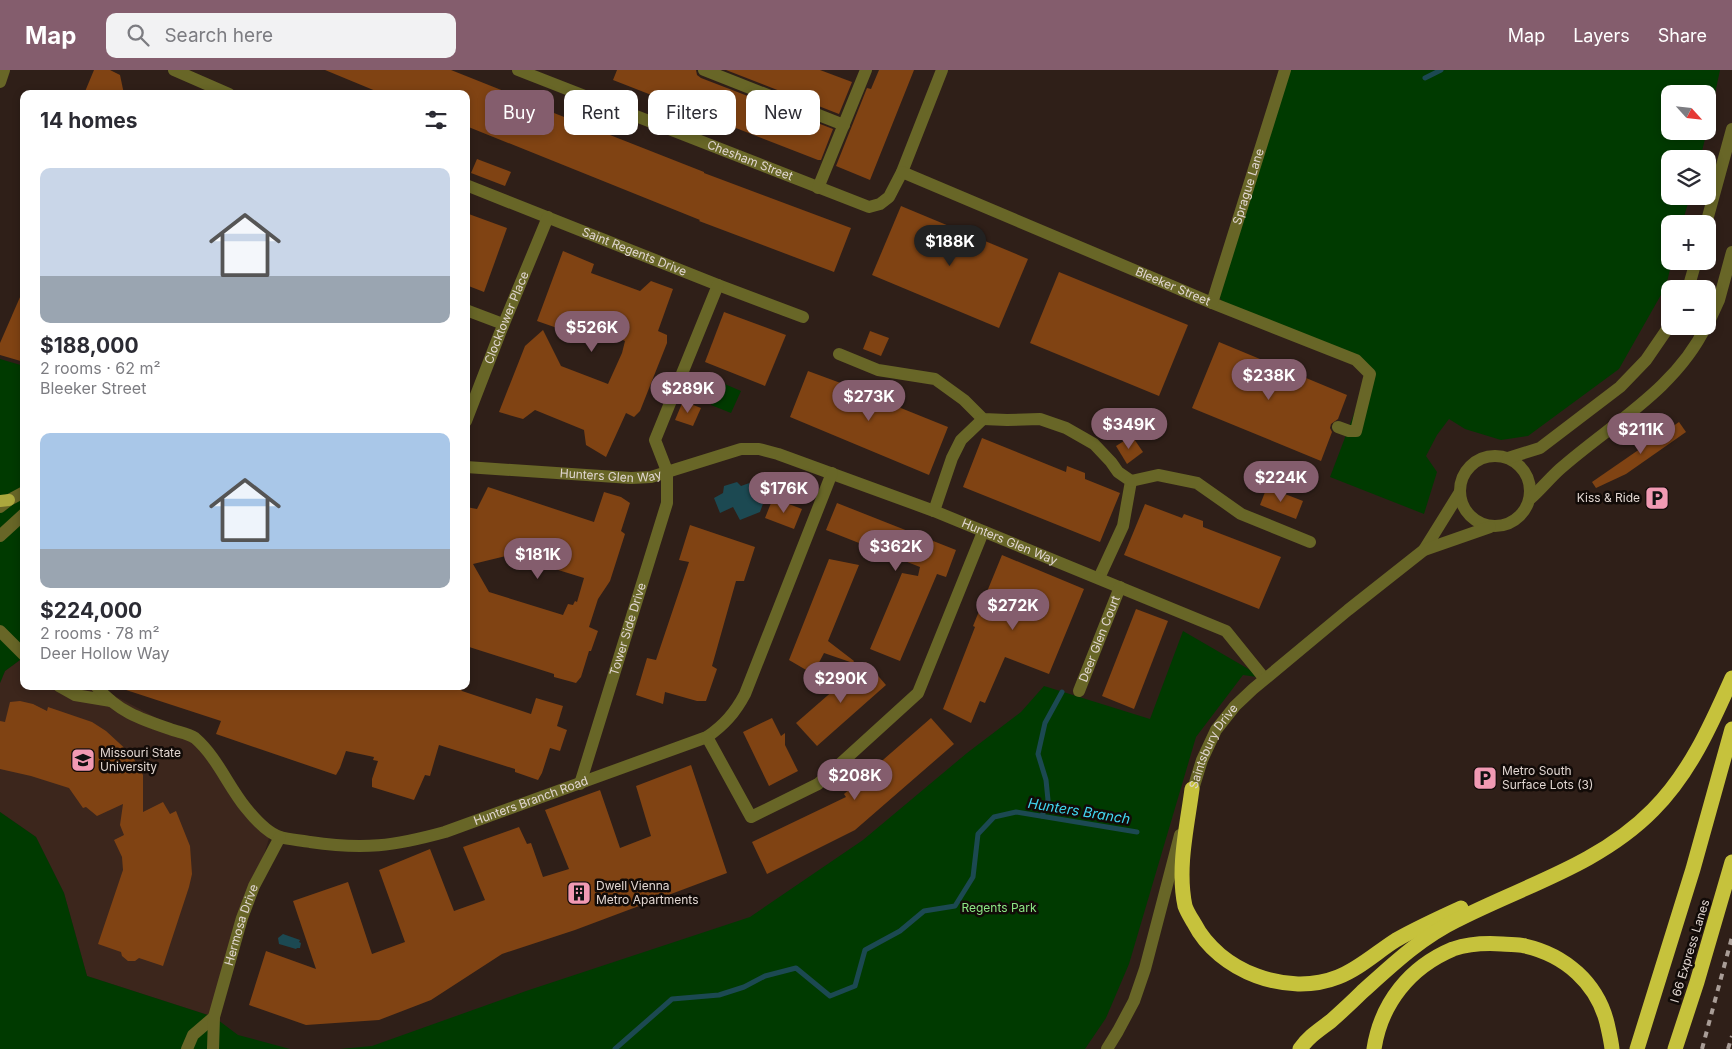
<!DOCTYPE html>
<html lang="en">
<head>
<meta charset="utf-8">
<style>
  body { margin:0; font-family:Inter,sans-serif; background:#f2f2f3; color:#2b2b33; height:100vh; display:flex; flex-direction:column; font-size:19px; white-space:nowrap }
  * { box-sizing:border-box; margin:0 }
  p { font-size:16px; color:#7c7c81 }
  .icon { flex:none; width:28px; height:28px; fill:none; stroke:currentColor; stroke-width:2; stroke-linecap:round; stroke-linejoin:round }
  .map { position:relative; flex:1; overflow:hidden }
  .panel { position:absolute; left:20px; top:20px; width:450px; height:600px; display:flex; flex-direction:column; background:#fff; border-radius:10px; box-shadow:0 2px 8px #0003 }
  .panel>* { flex:none }
  .guide { position:absolute; left:485px; top:20px; width:475px; height:45px; display:flex; gap:10px }
  .needle { width:32px; rotate:117deg }
  .buttons { position:absolute; left:1661px; top:15px; display:grid; gap:10px }
  .buttons a { display:grid; place-items:center; width:55px; height:55px; border-radius:10px; background:#fff; box-shadow:0 2px 8px #0003; font-size:25px }
  .price { position:absolute; translate:-50% -42px; padding:0 11px; border-radius:18px; background:#845d6d; color:#fff; font-size:16px; line-height:32px; filter:drop-shadow(0 1px 2px #0008) }
  .price::after { content:''; position:absolute; left:50%; top:30px; width:15px; height:11px; margin-left:-8px; background:inherit; clip-path:polygon(0 0,100% 0,50% 100%) }
  .price.selected { background:#222; color:#fff }
  ul { padding:0; list-style:none }
  li { display:grid; align-content:center; gap:10px; height:265px; padding:0 20px }
  li span { display:grid; place-items:center; height:155px; border-radius:10px; color:#555 }
  li>.icon { margin-inline-start:auto }
  span .icon { width:90px; height:90px; fill:#fffc; stroke-width:1 }
  li b { font-size:21px }
  h2 { display:flex; justify-content:space-between; align-items:center; height:60px; padding:0 20px; font-size:21px }
  .chip { padding:0 18px; border-radius:10px; background:#fff; box-shadow:0 2px 8px #0003; font-size:18px; line-height:45px }
  .chip.selected { background:#845d6d; color:#fff }
  header { display:flex; align-items:center; gap:30px; box-sizing:border-box; height:70px; padding:0 25px; background:#845d6d; color:#fff }
  header strong { font-size:24px }
  nav { display:flex; gap:28px; margin-inline-start:auto; font-size:18px }
  .search { width:350px; height:45px; background:#f2f2f3; display:flex; align-items:center; gap:12px; box-sizing:border-box; padding:0 18px; border-radius:10px; color:#7c7c81; font-size:19px }
  .map>svg:first-child { display:block }
  .built { fill:#3c261c }
  .green { fill:#003a00 }
  .water { fill:#1c4952 }
  .lines { fill:none; stroke-linecap:round; stroke-linejoin:round }
  .stream { stroke:#1c4952; stroke-width:5 }
  .building { fill:#804313; fill-rule:evenodd }
  .minor { stroke:#686627; stroke-width:12 }
  .major { stroke:#aba83d; stroke-width:12 }
  .highway { stroke:#c6c23c; stroke-width:15 }
  .rail { stroke:#a99d97; stroke-width:4; stroke-dasharray:6 6; stroke-linecap:butt }
  .labels { text-anchor:middle; stroke-width:5; stroke-linejoin:round; paint-order:stroke }
  .street-label { font-size:12px; fill:#e1d6d1; stroke:#120b08 }
  .poi-label { font-size:12px; fill:#e1d6d1; stroke:#120b08; text-anchor:start }
  .park-label { font-size:12px; fill:#8de786; stroke:#120b08 }
  .water-label { font-size:14px; font-style:italic; fill:#41d6f0; stroke:#120b08 }
</style>
</head>
<body>
<header>
<strong>Map</strong>
<div class="search"><svg class="icon" aria-label="search" viewBox="0 0 24 24"><circle cx="10" cy="10" r="6"/><path d="M15 15l6 6"/></svg>Search here</div>
<nav><a>Map</a><a>Layers</a><a>Share</a></nav>
</header>
<div class="map">
<svg width="1732" height="979" viewBox="0 0 1732 979">
  <rect width="100%" height="100%" fill="#2f1f18"/>
  <polygon class="built" points="24,587 24,616 96,616 193,667 271,762 214,947 87,906 64,823 36,767 0,742 0,613 5,601"/>
  <g class="green">
    <polygon points="1285,0 1720,0 1708,57 1708,24 1670,24 1670,61 1707,61 1700,89 1670,89 1670,126 1690,126 1682,154 1670,154 1670,191 1672,191 1666,216 1619,299 1528,366 1501,370 1465,359 1449,349 1437,365 1426,386 1437,402 1424,444 1330,407 1371,299 1223,235 1217,220"/>
    <polygon points="0,289 24,296 24,587 5,601 0,613"/>
    <polygon points="720,312 741,321 731,343 711,335"/>
    <polygon points="1183,561 1264,608 1243,605 1196,667 1129,894 1106,948 1085,979 340,979 372,976 526,921 750,847 863,770 967,683 1021,642 1044,616 1150,649"/>
    <polygon points="0,742 36,767 64,823 87,906 214,947 238,965 290,979 0,979"/>
  </g>
  <g class="water">
    <polygon points="755,411 764,431 760,442 740,450 733,437 720,443 714,428 723,423 724,416 737,412 741,416"/>
    <polygon points="283,864 300,870 299,872 301,873 300,878 297,878 296,879 279,874 278,868"/>
  </g>
  <g class="lines">
    <g class="stream">
      <polyline points="1425,8 1441,0"/>
      <polyline points="1042,746 1048,730 1046,710 1038,684 1045,653 1062,622"/>
      <polyline points="615,979 672,929 719,925 744,917 765,906 796,898 830,926 855,916 865,880 900,861 924,841 955,836 973,807 978,764 994,747 1016,742 1137,762"/>
    </g>
  </g>
  <g class="building">
    <polygon points="94,0 110,0 120,5 124,24 84,24"/>
    <polygon points="325,0 451,0 554,41 554,43 704,102 704,103 851,158 834,202 699,151 700,150 466,56 466,24 383,24"/>
    <polygon points="617,0 696,0 697,5 701,8 833,59 821,90 818,90 613,10"/>
    <polygon points="726,0 820,0 852,12 839,44"/>
    <polygon points="879,0 914,0 870,110 836,96 867,18 871,19"/>
    <polygon points="477,89 511,102 505,116 471,103"/>
    <polygon points="901,136 1028,189 999,258 872,205"/>
    <polygon points="466,143 507,158 484,222 466,215"/>
    <polygon points="563,181 594,194 591,203 640,221 651,211 673,219 658,261 667,265 667,273 640,341 634,347 626,343 606,387 586,375 584,360 535,340 523,349 499,342 525,276 543,260 561,296 608,314 622,283 625,271 580,253 560,259 537,251"/>
    <polygon points="1059,202 1188,255 1159,326 1030,273"/>
    <polygon points="24,218 24,292 0,285 0,273"/>
    <polygon points="724,242 786,265 765,316 705,292"/>
    <polygon points="870,261 889,268 881,286 863,279"/>
    <polygon points="1219,272 1347,325 1338,349 1331,354 1330,358 1332,362 1321,391 1192,338"/>
    <polygon points="808,301 846,315 849,311 867,319 866,324 948,357 929,405 790,347"/>
    <polygon points="683,331 701,338 693,356 675,350"/>
    <polygon points="1679,352 1686,362 1626,404 1596,418 1592,412"/>
    <polygon points="1132,366 1143,382 1127,394 1116,376"/>
    <polygon points="982,368 1066,402 1067,396 1085,403 1085,409 1120,423 1100,472 963,417"/>
    <path d="M488 417 594 452 604 422 621 427 630 433 621 461 625 464 610 511 598 529 589 557 598 561 591 581H589L581 607 576 613 554 607V604L466 576V437L477 439ZM510 485 584 508 577 532 575 531 573 535 568 534 563 545 489 522 473 494Z"/>
    <polygon points="1267,417 1303,431 1296,449 1260,435"/>
    <polygon points="773,428 802,439 794,459 765,448"/>
    <polygon points="837,433 956,480 946,507 937,504 900,591 870,579 902,503 918,506 920,497 826,460"/>
    <polygon points="1145,434 1182,448 1184,444 1203,451 1203,457 1281,487 1259,539 1124,485"/>
    <polygon points="690,455 755,477 744,511 736,511 712,596 717,599 706,631 697,631 665,622 663,634 636,625 647,588 656,590 689,492 679,490"/>
    <polygon points="1002,485 1084,519 1049,604 1005,587 985,633 980,631 971,653 943,639 975,557 973,556"/>
    <polygon points="829,489 859,495 828,571 854,591 853,593 824,583 813,604 789,590"/>
    <polygon points="1136,539 1168,551 1134,639 1102,626"/>
    <polygon points="866,592 886,615 817,676 796,653"/>
    <polygon points="123,616 458,616 462,621 531,644 536,628 563,636 557,656 567,660 560,681 550,678 542,703 538,710 515,702 515,699 439,675 430,706 425,705 414,730 372,717 372,709 378,691 373,690 374,687 346,681 340,698 336,705 216,664 221,651 123,619"/>
    <polygon points="20,631 33,634 47,641 48,637 92,652 106,661 131,684 143,705 143,742 163,732 170,744 176,741 190,776 192,804 189,817 163,896 139,888 135,891 128,891 122,886 121,882 98,874 123,800 122,787 114,770 124,765 120,755 123,734 97,746 86,737 83,738 69,718 31,706 0,699 0,651 5,652 10,632"/>
    <polygon points="772,648 781,666 785,663 785,675 798,701 769,716 743,662"/>
    <polygon points="931,648 954,674 855,760 767,804 752,772 846,727 844,724"/>
    <polygon points="691,695 727,803 575,860 502,884 431,930 379,950 306,955 249,935 266,881 316,899 293,831 348,812 372,884 405,872 379,800 430,779 454,841 485,830 463,777 519,757 527,774 531,773 543,807 569,799 545,740 600,720 620,778 651,766 636,716"/>
  </g>
  <g class="lines">
    <g class="minor">
      <polyline points="174,0 229,24"/>
      <path id="s1" d="M518 0 869 137 880 134 889 127 902 102 942 0"/>
      <polyline points="704,0 844,55"/>
      <polyline points="0,12 4,0"/>
      <path id="s2" d="M902 102 1212 233 1356 290 1370 304 1356 361H1349L1338 357"/>
      <path id="s3" d="M466 115 718 215 803 247"/>
      <polyline points="818,118 866,0"/>
      <polyline points="1706,154 1732,59"/>
      <polyline points="1688,219 1696,191"/>
      <path id="s4" d="M1212 233 1285 0"/>
      <polyline points="466,240 503,254"/>
      <polyline points="1708,254 1719,230 1732,182"/>
      <polyline points="839,284 878,300 935,309 964,330 983,349 1007,350 1040,349 1066,358 1094,374 1111,392 1118,402 1131,411 1123,456 1099,508"/>
      <path id="s5" d="M466 351 500 263 548 147"/>
      <circle cx="1495" cy="421" r="35"/>
      <polyline points="1508,388 1540,378 1620,317 1646,290 1670,255"/>
      <path id="s6" d="M466 397 631 408 651 407 741 379H759L778 384 934 441 1226 561 1264 608"/>
      <polyline points="1131,411 1158,405 1197,413 1241,444 1310,472"/>
      <path d="M1531 428C1541 419 1550 408 1560 399 1611 354 1676 319 1706 256"/>
      <polyline points="0,437 9,430 24,422"/>
      <polyline points="934,441 952,388 961,370 983,349"/>
      <polyline points="0,466 24,444"/>
      <polyline points="1424,480 1460,422"/>
      <polyline points="0,561 24,585"/>
      <polyline points="59,616 75,625 111,631"/>
      <path id="s7" d="M96 616C117 641 140 649 170 659 177 662 188 663 195 668 217 687 228 716 246 738 254 748 268 763 280 767 290 770 301 770 310 772 364 780 394 776 445 762L707 667C724 655 735 643 745 624L832 403"/>
      <path id="s8" d="M1079 621 1120 517"/>
      <polyline points="707,667 751,747 818,714 918,623 983,462"/>
      <path id="s9" d="M580 714 667 433V401L655 370 718 215"/>
      <path id="s10" d="M1190 729 1202 690 1216 660 1235 636 1253 619 1348 540 1424 480 1490 457"/>
      <polyline points="187,979 193,965 214,947"/>
      <path id="s11" d="M213 979 214 947 242 848 254 816 280 767"/>
      <polyline points="1107,979 1118,961 1134,931 1145,899 1180,765"/>
    </g>
    <polyline class="major" points="0,431 9,430"/>
    <g class="highway">
      <path d="M1192 719C1187 757 1177 798 1185 836 1187 842 1191 848 1194 853 1219 902 1288 927 1338 907 1359 899 1377 882 1396 870 1417 858 1439 848 1461 838"/>
      <path d="M1300 979C1308 967 1319 960 1331 951 1341 942 1351 933 1361 923 1391 896 1420 868 1457 850 1523 816 1599 795 1653 740 1690 703 1711 655 1732 608"/>
      <path d="M1374 979C1381 933 1410 897 1453 879 1468 874 1487 873 1502 874 1510 875 1518 874 1525 876 1565 885 1597 913 1607 953 1609 962 1611 970 1612 979"/>
      <polyline points="1637,979 1693,799 1732,659"/>
      <polyline points="1675,979 1697,912 1732,792"/>
    </g>
    <g class="rail">
      <polyline points="1702,979 1732,867"/>
      <polyline points="1728,979 1732,966"/>
    </g>
  </g>
  <defs>
    <g id="parking-square" transform="scale(1.25)"><rect x="-9" y="-9" width="18" height="18" rx="4" fill="#f19ab3" stroke="#120b08"/><path d="M-3.5-5.5H1a3.5 3.5 0 0 1 0 7H-1V5.5H-3.5ZM-1-3.4V-.6H.8a1.4 1.4 0 0 0 0-2.8Z" fill="#111"/></g>
    <g id="university-square" transform="scale(1.25)"><rect x="-9" y="-9" width="18" height="18" rx="4" fill="#f19ab3" stroke="#120b08"/><path d="M0-5L7-2L0 1L-7-2ZM-4 1L0 2.5L4 1V4Q0 6-4 4Z" fill="#111"/></g>
    <g id="building-square" transform="scale(1.25)"><rect x="-9" y="-9" width="18" height="18" rx="4" fill="#f19ab3" stroke="#120b08"/><path d="M-4-6H4V6H1V3H-1V6H-4ZM-2.5-4.3h1.7v1.8h-1.7ZM.8-4.3h1.7v1.8H.8ZM-2.5-1h1.7V.8h-1.7ZM.8-1h1.7V.8H.8Z" fill="#111"/></g>
  </defs>
  <g fill-rule="evenodd">
    <use href="#parking-square" x="1657" y="428"/>
    <use href="#university-square" x="83" y="690"/>
    <use href="#parking-square" x="1485" y="708"/>
    <use href="#building-square" x="579" y="823"/>
  </g>
  <g class="labels">
    <g class="street-label">
      <text dy="4" stroke="none"><textPath href="#s1" startOffset="249">Chesham Street</textPath></text>
      <text dy="4" stroke="none"><textPath href="#s4" startOffset="122">Sprague Lane</textPath></text>
      <text dy="4" stroke="none"><textPath href="#s3" startOffset="181">Saint Regents Drive</textPath></text>
      <text dy="4" stroke="none"><textPath href="#s2" startOffset="294">Bleeker Street</textPath></text>
      <text dy="4" stroke="none"><textPath href="#s5" startOffset="111">Clocktower Place</textPath></text>
      <text dy="4" stroke="none"><textPath href="#s6" startOffset="145">Hunters Glen Way</textPath></text>
      <text dy="4" stroke="none"><textPath href="#s6" startOffset="565">Hunters Glen Way</textPath></text>
      <text dy="4" stroke="none"><textPath href="#s9" startOffset="162">Tower Side Drive</textPath></text>
      <text dy="4" stroke="none"><textPath href="#s8" startOffset="56">Deer Glen Court</textPath></text>
      <text dy="4" stroke="none"><textPath href="#s10" startOffset="58">Saintsbury Drive</textPath></text>
      <text dy="4" stroke="none"><textPath href="#s7" startOffset="504">Hunters Branch Road</textPath></text>
      <text dy="4" stroke="none"><textPath href="#s11" startOffset="128">Hermosa Drive</textPath></text>
      <text transform="translate(1690 881) rotate(-73)" y="4">I 66 Express Lanes</text>
    </g>
    <g class="poi-label">
      <text x="1640" y="432" text-anchor="end">Kiss &amp; Ride</text>
      <text x="100" y="687">Missouri State<tspan x="100" dy="14">University</tspan></text>
      <text x="1502" y="705">Metro South<tspan x="1502" dy="14">Surface Lots (3)</tspan></text>
      <text x="596" y="820">Dwell Vienna<tspan x="596" dy="14">Metro Apartments</tspan></text>
    </g>
    <g class="park-label">
      <text x="999" y="842">Regents Park</text>
    </g>
    <g class="water-label">
      <text transform="translate(1079 741) rotate(9)" y="5">Hunters Branch</text>
    </g>
  </g>
</svg>
<div class="buttons">
<a><svg class="needle" viewBox="-14 -14 28 28"><path d="M0-13l5 13h-10z" fill="#e53935"/><path d="M0 13l5-13h-10z" fill="#7c7c81"/></svg></a>
<a><svg class="icon" aria-label="layers" viewBox="0 0 24 24"><path d="M12 4l9 5-9 5-9-5zM3 14l9 5 9-5"/></svg></a>
<a>+</a>
<a>−</a>
</div>
<b class="price selected" style="left:950px;top:197px">$188K</b>
<b class="price" style="left:592px;top:283px">$526K</b>
<b class="price" style="left:1269px;top:331px">$238K</b>
<b class="price" style="left:688px;top:344px">$289K</b>
<b class="price" style="left:869px;top:352px">$273K</b>
<b class="price" style="left:1129px;top:380px">$349K</b>
<b class="price" style="left:1641px;top:385px">$211K</b>
<b class="price" style="left:1281px;top:433px">$224K</b>
<b class="price" style="left:784px;top:444px">$176K</b>
<b class="price" style="left:896px;top:502px">$362K</b>
<b class="price" style="left:538px;top:510px">$181K</b>
<b class="price" style="left:1013px;top:561px">$272K</b>
<b class="price" style="left:841px;top:634px">$290K</b>
<b class="price" style="left:855px;top:731px">$208K</b>
<div class="guide">
<a class="chip selected">Buy</a>
<a class="chip">Rent</a>
<a class="chip">Filters</a>
<a class="chip">New</a>
</div>
<section class="panel">
<h2>14 homes<svg class="icon" aria-label="filters" viewBox="0 0 24 24"><path d="M4 7h16M4 17h16"/><circle cx="9" cy="7" r="2"/><circle cx="15" cy="17" r="2"/></svg></h2>
<ul>
<li><span style="background:linear-gradient(#c9d6e8 70%,#9aa5b1 0)"><svg class="icon" aria-label="home" viewBox="0 0 24 24"><path d="M3 11l9-7 9 7M6 9v11h12V9"/></svg></span><div><b>$188,000</b><p>2 rooms · 62 m²</p><p>Bleeker Street</p></div></li>
<li><span style="background:linear-gradient(#a9c7e8 75%,#9aa5b1 0)"><svg class="icon" aria-label="home" viewBox="0 0 24 24"><path d="M3 11l9-7 9 7M6 9v11h12V9"/></svg></span><div><b>$224,000</b><p>2 rooms · 78 m²</p><p>Deer Hollow Way</p></div></li>
</ul>
</section>
</div>
</body>
</html>
